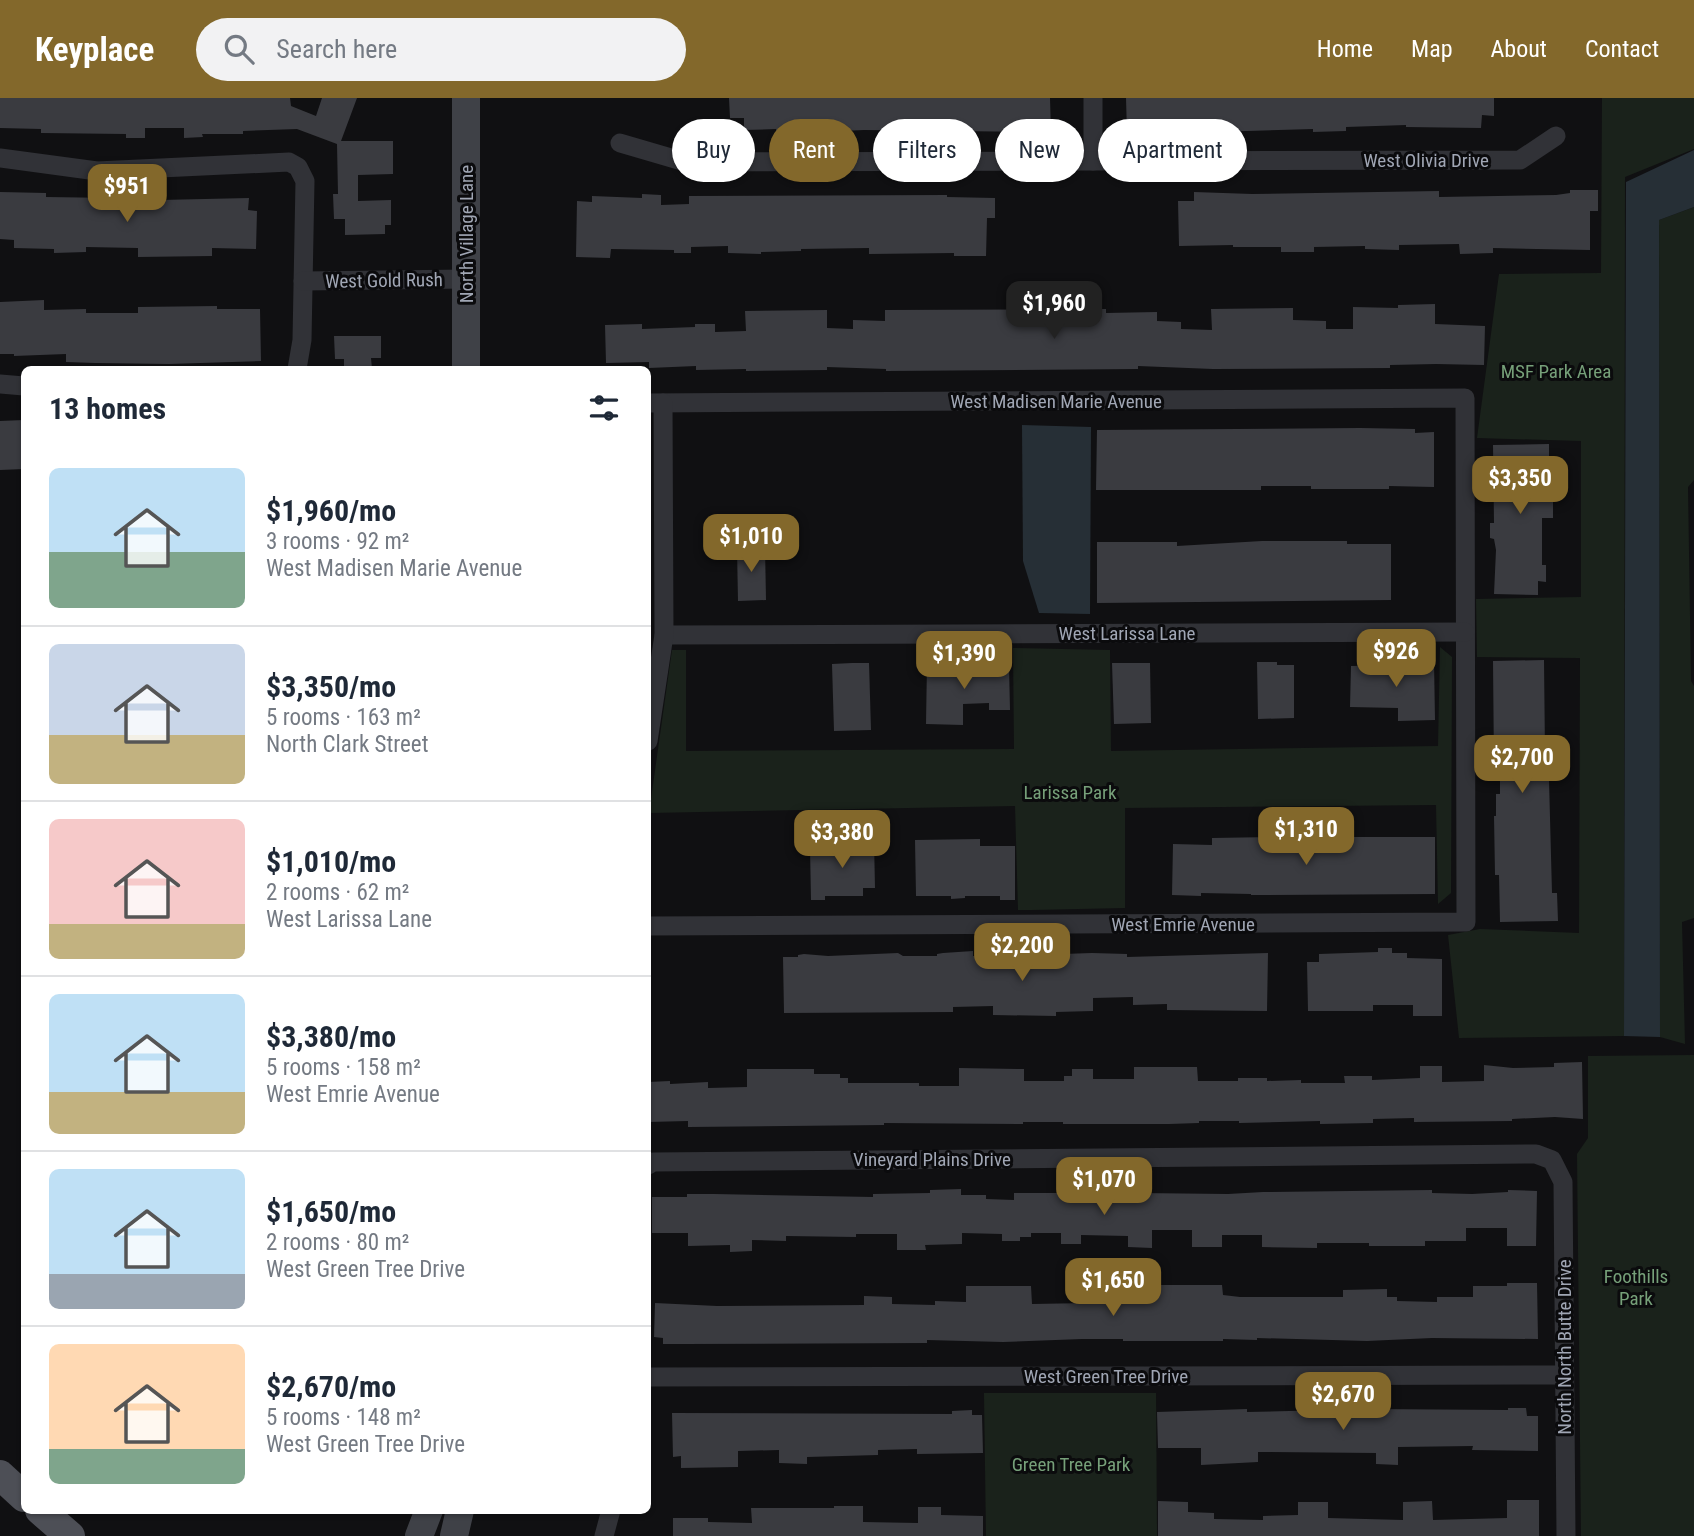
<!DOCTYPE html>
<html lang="en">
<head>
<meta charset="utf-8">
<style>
  body { margin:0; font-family:"Roboto Condensed",sans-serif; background:#f2f2f3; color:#1f2937; height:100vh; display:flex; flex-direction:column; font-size:26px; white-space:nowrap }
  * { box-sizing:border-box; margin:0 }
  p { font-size:23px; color:#747a83 }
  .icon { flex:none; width:38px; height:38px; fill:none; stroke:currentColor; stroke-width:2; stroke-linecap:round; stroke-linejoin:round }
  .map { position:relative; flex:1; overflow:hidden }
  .panel { position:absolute; left:21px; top:268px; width:630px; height:1148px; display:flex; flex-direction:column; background:#fff; border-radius:10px; box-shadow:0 2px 5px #0004 }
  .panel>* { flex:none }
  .guide { position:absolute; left:672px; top:21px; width:665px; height:63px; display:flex; gap:14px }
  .price { position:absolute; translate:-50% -60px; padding:0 16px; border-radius:14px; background:#83682b; color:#fff; font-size:23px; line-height:46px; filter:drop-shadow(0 2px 4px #0008) }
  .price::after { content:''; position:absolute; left:50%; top:42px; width:21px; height:16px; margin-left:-10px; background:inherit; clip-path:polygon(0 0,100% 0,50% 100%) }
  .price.active { background:#222; color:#fff }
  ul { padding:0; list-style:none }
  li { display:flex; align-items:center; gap:21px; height:175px; padding:0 28px }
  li+li { border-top:2px solid #e0e1e3 }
  li span { display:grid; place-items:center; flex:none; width:196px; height:140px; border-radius:10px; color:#555 }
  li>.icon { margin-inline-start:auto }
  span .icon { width:84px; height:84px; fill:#fffc; stroke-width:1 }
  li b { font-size:30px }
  h2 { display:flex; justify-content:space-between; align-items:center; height:84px; padding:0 28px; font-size:30px }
  .pill { padding:0 24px; border-radius:32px; background:#fff; box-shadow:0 2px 5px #0004; font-size:24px; line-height:63px }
  .pill.active { background:#83682b; color:#fff }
  header { display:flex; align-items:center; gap:42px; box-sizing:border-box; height:98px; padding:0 35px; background:#83682b; color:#fff }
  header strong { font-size:33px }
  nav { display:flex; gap:38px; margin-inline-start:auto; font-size:24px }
  .search { width:490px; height:63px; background:#f2f2f3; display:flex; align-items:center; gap:18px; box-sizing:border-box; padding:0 24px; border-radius:38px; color:#747a83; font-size:26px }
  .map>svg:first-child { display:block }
  .green { fill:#1a221b }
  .water { fill:#262f36 }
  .building { fill:#3a3b40 }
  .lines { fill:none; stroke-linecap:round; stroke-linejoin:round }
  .street { stroke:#313237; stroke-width:19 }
  .secondary { stroke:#3f4147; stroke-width:28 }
  .primary { stroke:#4d4f56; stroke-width:30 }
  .labels { text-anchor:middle; stroke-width:6; stroke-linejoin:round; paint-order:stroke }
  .street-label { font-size:19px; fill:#a0a6b4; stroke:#0b0b0d }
  .park-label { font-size:19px; fill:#76a079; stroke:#0b0b0d }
</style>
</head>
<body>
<header>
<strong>Keyplace</strong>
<div class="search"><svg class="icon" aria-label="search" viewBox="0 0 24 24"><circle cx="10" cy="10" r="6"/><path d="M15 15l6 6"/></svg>Search here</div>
<nav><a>Home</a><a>Map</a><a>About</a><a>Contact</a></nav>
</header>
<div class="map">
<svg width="1694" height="1438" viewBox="0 0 1694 1438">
  <rect width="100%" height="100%" fill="#101012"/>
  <g class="green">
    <polygon points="1602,0 1694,0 1694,51 1625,79 1624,938 1459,940 1448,837 1480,831 1579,835 1580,560 1477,559 1476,501 1581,499 1581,343 1477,340 1499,176 1601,175"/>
    <polygon points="1694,109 1694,382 1688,389 1691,583 1694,588 1694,820 1682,824 1685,946 1660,939 1659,122"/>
    <polygon points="1440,549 1452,559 1451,795 1438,806 1436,707 1125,710 1125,810 1032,812 1018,812 1015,708 649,715 672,552 686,552 686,653 1014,651 1013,550 1110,552 1111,653 1438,648"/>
    <polygon points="1694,957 1694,1438 1581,1438 1577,1056 1588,1040 1588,958"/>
    <polygon points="984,1295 1156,1295 1157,1438 986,1438"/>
  </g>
  <g class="water">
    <polygon points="1694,52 1694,109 1659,122 1660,939 1624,938 1626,84"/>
    <polygon points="1022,327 1091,329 1090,516 1039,515 1023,463"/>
  </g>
  <g class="building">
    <polygon points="0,0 290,0 291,8 316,18 322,0 357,0 341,43 393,43 393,76 358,77 358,103 391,102 391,127 385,127 385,136 345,137 345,121 334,121 333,96 338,96 337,46 297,31 243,33 243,36 202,36 203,39 184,40 184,30 145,30 145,40 126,40 126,36 41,35 41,31 0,30"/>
    <polygon points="729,0 1050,0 1051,34 864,32 776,36 776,31 744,32 744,20 730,20"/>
    <polygon points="1126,0 1494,0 1494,18 1482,17 1481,30 1406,29 1406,27 1346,29 1346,33 1313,34 1313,31 1214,34 1187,33 1187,26 1159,26 1160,34 1127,35"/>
    <polygon points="1570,92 1598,92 1598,113 1590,113 1590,152 1493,150 1493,155 1460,156 1459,146 1399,147 1399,152 1365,151 1365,148 1314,149 1314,154 1281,154 1281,149 1233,149 1233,147 1179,148 1178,103 1194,103 1194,94 1252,96 1439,93 1439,99 1556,97 1570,95"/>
    <polygon points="0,94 46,95 46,99 116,100 116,103 249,100 248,112 257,113 256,151 212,150 212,158 138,159 138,150 86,149 86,154 54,155 54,151 14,150 14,142 0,141"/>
    <polygon points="642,96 661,97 661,107 689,106 689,98 947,97 947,99 995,100 995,120 987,120 986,158 954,158 954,155 869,156 869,150 801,151 801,153 761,154 761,156 728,155 728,148 691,149 691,155 674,155 674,152 611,151 610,160 576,159 577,103 592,104 592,98 642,100"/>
    <polygon points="44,202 44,212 86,211 86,215 138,215 138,209 217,208 217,211 260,211 261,263 169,266 95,265 66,264 66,256 14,258 14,256 0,256 0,204"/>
    <polygon points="1435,206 1435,226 1485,228 1484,267 1436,266 1390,267 1390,270 1213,271 1138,268 1138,271 886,273 886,271 827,269 827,272 746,273 746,271 696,272 696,268 649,270 649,264 606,265 605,227 642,226 642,231 695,229 695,226 715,226 715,234 746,233 745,213 827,212 827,230 853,231 853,222 885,223 885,212 1106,211 1106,215 1157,214 1157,223 1181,224 1181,231 1212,232 1211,211 1293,210 1293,222 1326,223 1326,231 1353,231 1353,209 1398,210 1398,207"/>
    <polygon points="334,238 381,238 381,260 371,260 372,271 344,271 344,261 335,261"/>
    <polygon points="24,322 24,371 0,372 0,323"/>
    <polygon points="1360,330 1415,331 1415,335 1434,334 1434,389 1389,388 1389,391 1311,391 1311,388 1261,388 1261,392 1096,392 1097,332"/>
    <polygon points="1549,346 1549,390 1553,390 1553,420 1542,420 1542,467 1546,467 1546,484 1538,483 1538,497 1494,496 1496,452 1494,441 1490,440 1490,425 1494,425 1493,347"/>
    <polygon points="1262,443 1347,443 1347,446 1391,446 1391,502 1097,505 1097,444 1177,444 1177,448"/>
    <polygon points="737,450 765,450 766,502 738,503"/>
    <polygon points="1544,562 1545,656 1537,656 1537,682 1549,682 1552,795 1557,795 1558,823 1500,824 1499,777 1495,777 1494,718 1496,718 1496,696 1500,696 1500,669 1494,668 1493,563"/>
    <polygon points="1397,563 1434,563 1435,622 1398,623 1398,610 1350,609 1351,568 1397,567"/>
    <polygon points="1257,564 1277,564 1277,567 1294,567 1294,620 1258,621"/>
    <polygon points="852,565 869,565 871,632 834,633 832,566"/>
    <polygon points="927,565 964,565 964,569 1009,568 1010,612 989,612 989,605 963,606 963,627 926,626"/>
    <polygon points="1112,565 1150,565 1151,625 1114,626"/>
    <polygon points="1279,739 1279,745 1328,746 1328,739 1435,739 1435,796 1251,797 1251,796 1201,795 1201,798 1172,797 1173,746 1212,747 1212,740"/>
    <polygon points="980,741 980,748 1015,748 1015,802 1000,802 1000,798 965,798 965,800 951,801 951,798 916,798 915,742"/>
    <polygon points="845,742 874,742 875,790 863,790 863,798 825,798 825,802 811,802 810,749 845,749"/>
    <polygon points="1378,850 1392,850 1392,855 1407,855 1407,860 1442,861 1442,918 1413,918 1413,907 1373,907 1373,913 1308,913 1307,864 1319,864 1319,856 1378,854"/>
    <polygon points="973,853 973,858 987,858 987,860 1063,860 1063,856 1092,855 1127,856 1127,859 1268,855 1267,913 1167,912 1167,906 1133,907 1133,899 1093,900 1093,913 1056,914 1056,918 993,917 993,908 953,909 953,914 784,915 783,859 798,859 798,857 804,856 828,858 898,855 903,858 937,858 937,856 943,855"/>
    <polygon points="1582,964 1583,1021 1555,1019 1512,1021 1512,1023 1414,1024 1414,1020 1373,1021 1373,1025 1320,1026 1320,1023 1239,1025 1239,1023 1199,1023 1199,1025 1169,1026 1063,1026 1063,1024 1023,1024 1023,1026 884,1025 884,1027 688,1029 688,1023 648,1024 648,984 670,983 670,986 708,984 708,990 747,989 747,971 814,971 814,976 840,976 840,980 848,980 848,985 919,985 919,988 959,988 959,970 1024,971 1024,983 1064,983 1064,978 1072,978 1072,971 1093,971 1093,981 1134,981 1134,969 1197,969 1198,983 1238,983 1238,980 1267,980 1267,983 1301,982 1301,985 1345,985 1344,978 1372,978 1372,982 1420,980 1420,968 1442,968 1442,984 1484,983 1484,967 1513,970 1554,969 1554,965"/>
    <polygon points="961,1091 961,1097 986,1097 986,1101 1014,1102 1014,1095 1057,1095 1057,1093 1082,1093 1082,1098 1138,1099 1138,1095 1228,1096 1263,1094 1432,1092 1432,1095 1472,1096 1508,1094 1508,1092 1537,1093 1536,1148 1507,1148 1507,1130 1466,1130 1466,1143 1425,1143 1425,1148 1369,1148 1369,1145 1317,1145 1317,1150 1262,1149 1262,1137 1222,1137 1222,1149 1192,1149 1192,1132 1152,1132 1152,1150 1128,1149 1128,1138 1081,1137 1081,1146 1061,1146 1061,1135 1031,1135 1031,1139 1020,1139 1020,1143 1002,1143 1002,1136 962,1135 962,1146 925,1147 926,1152 897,1152 897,1136 856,1136 856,1139 786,1138 786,1143 752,1142 752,1153 730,1154 730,1147 688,1148 688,1135 652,1135 652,1099 687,1099 687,1096 714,1096 873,1099 873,1096 930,1095 930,1092"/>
    <polygon points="1507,1185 1537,1185 1538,1241 1432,1240 1367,1243 1257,1240 1257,1242 1223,1241 1223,1243 1123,1243 1123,1241 1082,1241 1003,1244 927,1242 927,1245 682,1246 663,1246 663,1240 654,1239 655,1205 717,1208 864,1207 864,1198 892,1199 892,1206 935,1207 935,1203 966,1204 966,1188 1031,1188 1032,1206 1088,1205 1088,1201 1158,1200 1158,1187 1222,1187 1223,1197 1240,1199 1343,1199 1343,1192 1387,1191 1387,1199 1397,1199 1397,1203 1437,1204 1437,1199 1473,1199 1473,1188 1507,1188"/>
    <polygon points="1508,1310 1526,1310 1527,1318 1538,1318 1538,1353 1472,1352 1473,1348 1398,1349 1398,1367 1376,1366 1376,1355 1258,1354 1258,1364 1201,1367 1201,1350 1158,1350 1157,1314 1247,1311 1247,1314 1368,1311 1508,1312"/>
    <polygon points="972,1312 972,1317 982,1317 983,1355 917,1356 917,1351 878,1352 878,1357 807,1359 807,1366 779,1365 779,1352 738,1353 738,1369 681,1370 681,1358 673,1359 672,1315 952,1316 952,1313"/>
    <polygon points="1507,1402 1539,1402 1539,1438 1158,1438 1158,1403 1188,1404 1188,1414 1214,1415 1214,1421 1263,1422 1263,1418 1298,1417 1298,1404 1328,1404 1328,1420 1403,1422 1403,1404 1432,1403 1433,1422 1507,1420"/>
    <polygon points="834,1408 863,1408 863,1424 918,1425 918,1409 941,1409 941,1417 983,1418 983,1438 673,1438 673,1420 708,1420 708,1424 752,1425 751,1410 834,1410"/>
  </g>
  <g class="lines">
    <g class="street">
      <polyline points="1093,0 1093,63"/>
      <polyline points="620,45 685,64 1520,62 1556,38"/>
      <polyline points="0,60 97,73 289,64 298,69 305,83 302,242 297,271"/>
      <polyline points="303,183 466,181"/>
      <polyline points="0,286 24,288"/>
      <polyline points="648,305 1465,300 1466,824 648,828"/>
      <polyline points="664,537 1465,534"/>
      <polyline points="648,643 664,537 663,305"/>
      <polyline points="648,1067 653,1064 1536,1056 1552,1062 1563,1084 1566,1438"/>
      <polyline points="648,1279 1564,1277"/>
      <polyline points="604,1438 611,1412"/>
    </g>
    <g class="secondary">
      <polyline points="466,271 466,0"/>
      <polyline points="419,1438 429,1412"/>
      <polyline points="454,1438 460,1412"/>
    </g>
    <g class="primary">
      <polyline points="0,1377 24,1399"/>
      <polyline points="40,1412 70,1438"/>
    </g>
  </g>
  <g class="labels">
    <g class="street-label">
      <text x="1426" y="69">West Olivia Drive</text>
      <text transform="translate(466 136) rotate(-90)" y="7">North Village Lane</text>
      <text transform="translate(384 182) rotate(-1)" y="7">West Gold Rush</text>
      <text x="1056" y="310">West Madisen Marie Avenue</text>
      <text x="1127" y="542">West Larissa Lane</text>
      <text x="1183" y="833">West Emrie Avenue</text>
      <text x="932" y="1068">Vineyard Plains Drive</text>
      <text transform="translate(1564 1249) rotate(-90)" y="7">North North Butte Drive</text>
      <text x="1106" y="1285">West Green Tree Drive</text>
    </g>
    <g class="park-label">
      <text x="1556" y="280">MSF Park Area</text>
      <text x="1070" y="701">Larissa Park</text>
      <text x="1636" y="1185">Foothills<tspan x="1636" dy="22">Park</tspan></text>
      <text x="1071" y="1373">Green Tree Park</text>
    </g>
  </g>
</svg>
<b class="price" style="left:127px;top:126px">$951</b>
<b class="price active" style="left:1054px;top:243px">$1,960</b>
<b class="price" style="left:1520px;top:418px">$3,350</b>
<b class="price" style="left:751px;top:476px">$1,010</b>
<b class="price" style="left:1396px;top:591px">$926</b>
<b class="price" style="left:964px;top:593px">$1,390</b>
<b class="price" style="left:1522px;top:697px">$2,700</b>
<b class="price" style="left:1306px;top:769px">$1,310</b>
<b class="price" style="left:842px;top:772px">$3,380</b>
<b class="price" style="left:1022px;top:885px">$2,200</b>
<b class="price" style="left:1104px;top:1119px">$1,070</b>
<b class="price" style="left:1113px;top:1220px">$1,650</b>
<b class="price" style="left:1343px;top:1334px">$2,670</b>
<div class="guide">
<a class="pill">Buy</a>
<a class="pill active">Rent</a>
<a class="pill">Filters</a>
<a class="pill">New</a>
<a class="pill">Apartment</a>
</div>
<section class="panel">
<h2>13 homes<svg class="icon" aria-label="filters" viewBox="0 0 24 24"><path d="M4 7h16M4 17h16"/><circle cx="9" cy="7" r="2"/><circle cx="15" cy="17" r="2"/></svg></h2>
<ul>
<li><span style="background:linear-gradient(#bfe0f5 60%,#7fa58c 0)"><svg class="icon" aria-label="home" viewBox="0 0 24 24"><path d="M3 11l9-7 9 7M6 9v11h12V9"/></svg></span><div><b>$1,960/mo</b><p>3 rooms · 92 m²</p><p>West Madisen Marie Avenue</p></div></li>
<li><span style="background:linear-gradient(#c9d6e8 65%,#c2b280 0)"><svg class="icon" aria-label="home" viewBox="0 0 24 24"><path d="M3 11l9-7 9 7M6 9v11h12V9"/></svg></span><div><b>$3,350/mo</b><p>5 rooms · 163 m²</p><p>North Clark Street</p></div></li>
<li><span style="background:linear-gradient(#f6c9c9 75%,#c2b280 0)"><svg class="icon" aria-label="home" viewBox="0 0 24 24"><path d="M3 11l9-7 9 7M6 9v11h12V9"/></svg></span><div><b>$1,010/mo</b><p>2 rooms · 62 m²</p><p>West Larissa Lane</p></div></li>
<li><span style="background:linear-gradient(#bfe0f5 70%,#c2b280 0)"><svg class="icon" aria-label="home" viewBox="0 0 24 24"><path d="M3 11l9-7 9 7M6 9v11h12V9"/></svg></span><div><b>$3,380/mo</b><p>5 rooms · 158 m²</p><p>West Emrie Avenue</p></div></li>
<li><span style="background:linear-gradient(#bfe0f5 75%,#9aa5b1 0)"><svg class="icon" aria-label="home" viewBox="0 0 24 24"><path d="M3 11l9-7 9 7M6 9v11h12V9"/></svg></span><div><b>$1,650/mo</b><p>2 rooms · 80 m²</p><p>West Green Tree Drive</p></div></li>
<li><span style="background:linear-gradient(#ffd9b3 75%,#7fa58c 0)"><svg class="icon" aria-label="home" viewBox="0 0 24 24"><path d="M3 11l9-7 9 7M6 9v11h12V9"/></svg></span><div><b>$2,670/mo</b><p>5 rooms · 148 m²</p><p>West Green Tree Drive</p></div></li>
</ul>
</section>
</div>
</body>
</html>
